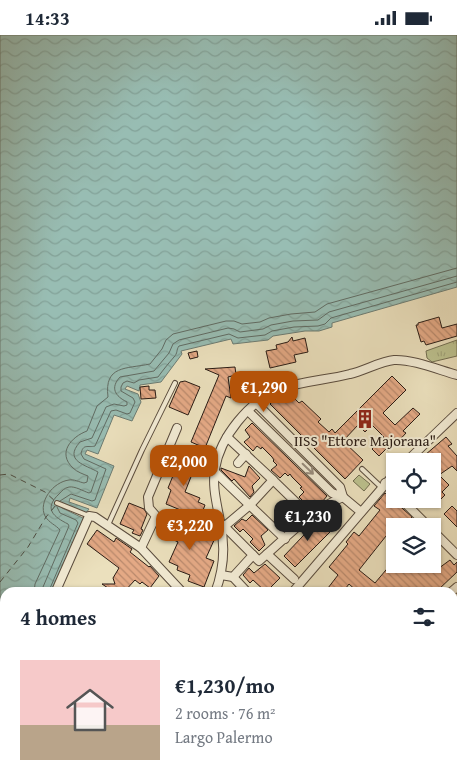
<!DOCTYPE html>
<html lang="en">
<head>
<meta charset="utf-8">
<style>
  body { margin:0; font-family:"Gentium Book Plus",serif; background:#f2f2f3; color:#1f2937; height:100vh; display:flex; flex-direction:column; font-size:19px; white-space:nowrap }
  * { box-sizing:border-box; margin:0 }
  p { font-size:16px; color:#747a83 }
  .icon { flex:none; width:28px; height:28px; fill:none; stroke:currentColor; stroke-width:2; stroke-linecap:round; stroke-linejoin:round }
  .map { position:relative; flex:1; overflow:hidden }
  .side { position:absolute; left:0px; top:552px; width:458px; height:196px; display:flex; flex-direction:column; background:#fff; border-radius:15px 15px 0 0; box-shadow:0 1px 4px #0004 }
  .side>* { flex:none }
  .fabs { position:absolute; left:386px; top:418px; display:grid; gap:10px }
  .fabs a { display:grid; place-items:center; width:55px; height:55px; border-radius:0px; background:#fff; box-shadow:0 1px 4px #0004; font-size:25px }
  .price { position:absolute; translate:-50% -42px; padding:0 11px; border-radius:10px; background:#b45309; color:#fff; font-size:16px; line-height:32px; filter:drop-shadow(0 1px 2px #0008) }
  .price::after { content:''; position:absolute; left:50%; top:30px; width:15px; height:11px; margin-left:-8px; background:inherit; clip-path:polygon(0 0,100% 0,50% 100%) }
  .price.on { background:#222; color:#fff }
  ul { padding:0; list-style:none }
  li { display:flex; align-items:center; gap:15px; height:125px; padding:0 20px }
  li+li { border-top:1px solid #e0e1e3 }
  li span { display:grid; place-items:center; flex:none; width:140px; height:100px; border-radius:0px; color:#555 }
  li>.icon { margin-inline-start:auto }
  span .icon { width:60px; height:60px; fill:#fffc; stroke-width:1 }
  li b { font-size:21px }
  h2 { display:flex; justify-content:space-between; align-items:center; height:60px; padding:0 20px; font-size:21px }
  .status { display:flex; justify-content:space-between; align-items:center; height:35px; padding:0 25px; background:#fff; direction:ltr }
  .status svg { height:14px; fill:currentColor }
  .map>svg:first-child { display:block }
  .grass { fill:url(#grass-tufts); stroke:#726e51 }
  .water { fill:url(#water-waves); stroke:#6c7c73 }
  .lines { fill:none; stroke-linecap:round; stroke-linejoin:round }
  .shore { stroke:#606c64; stroke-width:1 }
  .ferry { stroke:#4a4c44; stroke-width:1; stroke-dasharray:6 5; stroke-linecap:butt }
  .building { fill:url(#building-back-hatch); stroke:#291b14 }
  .lane-casing { stroke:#5a4c3e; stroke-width:6 }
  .street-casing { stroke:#5a4c3e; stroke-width:10 }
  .lane { stroke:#f2ebd4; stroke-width:4 }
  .street { stroke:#f2ebd4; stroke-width:8 }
  .oneway { stroke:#988d7e }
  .labels { text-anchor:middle; stroke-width:4; stroke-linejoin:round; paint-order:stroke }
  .poi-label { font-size:15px; fill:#291b14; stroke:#f2ebd4 }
</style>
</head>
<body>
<div class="status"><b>14:33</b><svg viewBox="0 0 49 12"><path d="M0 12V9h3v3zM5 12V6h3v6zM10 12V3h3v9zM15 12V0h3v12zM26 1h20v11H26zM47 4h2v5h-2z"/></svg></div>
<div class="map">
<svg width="457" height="748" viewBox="0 0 457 748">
  <defs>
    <pattern id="grass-tufts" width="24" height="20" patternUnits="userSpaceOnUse" patternTransform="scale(1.25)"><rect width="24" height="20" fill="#bcc18e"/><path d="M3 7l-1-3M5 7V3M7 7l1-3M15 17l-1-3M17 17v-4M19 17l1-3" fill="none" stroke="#a2a57a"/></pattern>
    <pattern id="water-waves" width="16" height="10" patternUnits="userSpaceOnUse" patternTransform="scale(1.25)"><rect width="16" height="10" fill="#98bdb3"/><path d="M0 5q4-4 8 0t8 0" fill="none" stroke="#83a299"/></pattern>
    <pattern id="building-back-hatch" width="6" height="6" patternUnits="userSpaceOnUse" patternTransform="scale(1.25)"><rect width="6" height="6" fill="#e4a985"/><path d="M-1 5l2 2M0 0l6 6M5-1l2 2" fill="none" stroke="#b9896c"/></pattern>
  </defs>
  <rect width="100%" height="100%" fill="#ebe0bd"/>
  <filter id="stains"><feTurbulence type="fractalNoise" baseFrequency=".004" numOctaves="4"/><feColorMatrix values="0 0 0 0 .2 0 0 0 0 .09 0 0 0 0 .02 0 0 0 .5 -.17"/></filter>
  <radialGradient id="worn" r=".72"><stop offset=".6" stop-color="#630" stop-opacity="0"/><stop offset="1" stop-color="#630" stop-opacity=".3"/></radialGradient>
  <g class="grass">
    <polygon points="457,305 457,321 432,327 427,323 426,316"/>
    <polygon points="359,440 370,449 364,456 353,446"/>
  </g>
  <polygon class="water" points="0,0 457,0 457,252 332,288 332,292 319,296 305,296 273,301 268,305 233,309 231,304 181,316 182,319 161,347 140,350 139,356 127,351 125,354 138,359 141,367 132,386 114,380 98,419 87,415 85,419 114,431 97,473 70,463 69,467 89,474 86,478 64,469 62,473 85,484 52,557 5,558 5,627 0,633"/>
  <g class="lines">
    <g class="shore">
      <path d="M60 466 71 459 92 466 95 465 106 434 84 424 81 419C83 408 88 413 95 411L111 376 116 375 127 379 130 378 135 367 133 363 121 356V352L123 348 127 346 134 348 139 345 158 342C163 335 168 329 174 322 178 318 176 315 179 311L229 299 238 303 265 300 272 296 294 292 318 291 325 289 331 283 457 247"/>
      <path d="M34 558 35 549 60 495C56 490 49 488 45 481 38 467 53 447 69 445 74 444 79 447 84 448L87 447 88 441C83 439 77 437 73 433 57 418 71 402 87 396L97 371 108 362C104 330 126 334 150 329L162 314 166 305 173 299 226 286H234L242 289 260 287 269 283 291 279 315 277 327 269 457 233"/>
      <path d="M42 558 43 552 69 491 68 489C54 482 43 474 59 459 62 456 64 453 69 452 75 451 83 456 89 458L91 457 98 437C86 430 63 426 80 407L92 403 106 372 114 369 124 371 127 370V367C115 361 110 353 120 342L154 336 169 318 173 309 179 305 228 293 234 294 240 297 263 294 271 290 293 286 318 285 329 277 457 241"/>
      <polyline points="48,558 78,488 76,485 60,478 57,472"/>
    </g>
    <g class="ferry">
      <polyline points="0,440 9,439 45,457 56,467"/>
      <polyline points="0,547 28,512 46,482 56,470"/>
    </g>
  </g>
  <g class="building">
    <polygon points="439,282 442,293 457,289 457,301 426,310 424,306 421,307 416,290 418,290 418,288"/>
    <polygon points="292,302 293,306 305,303 308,317 294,320 296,327 270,333 266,316 277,314 276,310 288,307"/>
    <polygon points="197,316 198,322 190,324 188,318"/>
    <polygon points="235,332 236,340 228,342 231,363 226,361 205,413 191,407 219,340 205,334"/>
    <polygon points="392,341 406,355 383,378 395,390 413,373 420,379 403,396 406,398 394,411 388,416 386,414 379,421 372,414 384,402 372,390 365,397 358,390 343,406 363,425 345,444 270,369 278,361 281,364 283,362 286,365 291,360 299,368 302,366 321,384 318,387 329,397 332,394 335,398"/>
    <polygon points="185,346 200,352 188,380 169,372 180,347"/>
    <polygon points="149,351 149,355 155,355 156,363 141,364 140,352"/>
    <polygon points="252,388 327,461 322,467 319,469 317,467 315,468 312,465 307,470 299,462 304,457 300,453 302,452 292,442 290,439 288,441 285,438 280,443 271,435 277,430 273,426 274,425 272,422 262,412 261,414 257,411 253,416 244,407 250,402 245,395"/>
    <polygon points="446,402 452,409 448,411 457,421 457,436 452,431 439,440 449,450 442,457 445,460 435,470 430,465 432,464 432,426 418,426"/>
    <polygon points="183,416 192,419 191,421 198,424 185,457 200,463 198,467 205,470 200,483 166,469 171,455 168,453"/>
    <polygon points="249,431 260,443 252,451 254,457 250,462 234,444 232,446 221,435 221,433 245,442"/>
    <polygon points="385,458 412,482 404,491 395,491 395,500 390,496 359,535 375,548 391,529 429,529 435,536 450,525 454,530 457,527 457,537 438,555 440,558 359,558 349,549 342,558 333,558 328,553 338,540 329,532 348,509 346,507 354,497 359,501 380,475 374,471"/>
    <polygon points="129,468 144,474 147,479 141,494 143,495 140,501 132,498 134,495 120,489"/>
    <polygon points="452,471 457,476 457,492 444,479"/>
    <polygon points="252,480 268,495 261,501 265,510 259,516 250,507 253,504 243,494 240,497 234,491 242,484 246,486"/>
    <polygon points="320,483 332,495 295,532 284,521"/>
    <polygon points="165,484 215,503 206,523 214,526 204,552 188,546 190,540 177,535 178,531 169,527 178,507 160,498 161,496 158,495 161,487 163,488"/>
    <polygon points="97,495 114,507 116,503 132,514 130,517 149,532 150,531 159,541 150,553 142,547 140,549 135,545 123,558 104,558 108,553 102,549 115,549 113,543 119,533 87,509"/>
    <polygon points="265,529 280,543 266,557 253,545 250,548 243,540 249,533 254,538"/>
  </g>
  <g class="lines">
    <g class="lane-casing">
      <g id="lane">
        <polyline points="362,434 381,452"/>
        <polyline points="57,468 89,481"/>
        <polyline points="108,490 142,415 175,348"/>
      </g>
    </g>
    <g class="street-casing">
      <g id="street">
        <polyline points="257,369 340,452 343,462"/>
        <polyline points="248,376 332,458 343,462 361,477"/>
        <polyline points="407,426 457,378"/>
        <polyline points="238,428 246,419"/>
        <polyline points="214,436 285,504"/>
        <polyline points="273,445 310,481"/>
        <polyline points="385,448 395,458"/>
        <polyline points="401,464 428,491"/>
        <polyline points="225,491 250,470 273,445 227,402"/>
        <polyline points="432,495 457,520"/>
        <polyline points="141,513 156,481 149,473 148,462 177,393"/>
        <polyline points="267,519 294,544"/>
        <path d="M253 520 259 526C286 503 310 476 343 462"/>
        <polyline points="221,540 233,542 253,520 222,489"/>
        <polyline points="233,542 248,558"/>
        <polyline points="55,558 89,481 95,482 141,513 183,558"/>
        <path d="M215 558C224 534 226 512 220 487 217 468 212 453 215 434 220 402 249 366 280 354 302 346 327 345 350 339 364 336 381 326 394 325 412 324 439 335 457 340"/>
        <polyline points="292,558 395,438"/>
        <polyline points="450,558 457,552"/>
        <polyline points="0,635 5,630"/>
        <polyline points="452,637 457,641"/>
        <polyline points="452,653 457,648"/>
        <polyline points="46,744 50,748"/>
        <polyline points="178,744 182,748"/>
        <polyline points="347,744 351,748"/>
        <polyline points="74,748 80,744"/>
        <polyline points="220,748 224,744"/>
        <polyline points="366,748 370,744"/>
      </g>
    </g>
    <use href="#lane" class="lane"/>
    <use href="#street" class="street"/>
  </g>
  <defs><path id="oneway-shaft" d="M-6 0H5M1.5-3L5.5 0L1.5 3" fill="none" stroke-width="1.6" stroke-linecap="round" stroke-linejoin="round" transform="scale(1.25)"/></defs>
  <use class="oneway" href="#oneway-shaft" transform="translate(308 434) rotate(44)"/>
  <defs>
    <g id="building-bare" transform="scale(1.5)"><path d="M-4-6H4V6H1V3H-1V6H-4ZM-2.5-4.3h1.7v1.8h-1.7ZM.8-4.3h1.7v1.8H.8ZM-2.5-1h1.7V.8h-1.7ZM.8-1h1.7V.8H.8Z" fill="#8f2418" stroke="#f2ebd4" stroke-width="2.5" paint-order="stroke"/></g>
  </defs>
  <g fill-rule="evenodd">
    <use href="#building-bare" x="365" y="384"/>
  </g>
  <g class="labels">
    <g class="poi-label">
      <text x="365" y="411">IISS "Ettore Majorana"</text>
    </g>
  </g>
  <rect width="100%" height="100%" filter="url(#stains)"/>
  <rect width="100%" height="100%" fill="url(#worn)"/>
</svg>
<div class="fabs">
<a><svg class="icon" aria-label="locate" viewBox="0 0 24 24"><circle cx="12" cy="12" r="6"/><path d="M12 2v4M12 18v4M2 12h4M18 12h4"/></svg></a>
<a><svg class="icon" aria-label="layers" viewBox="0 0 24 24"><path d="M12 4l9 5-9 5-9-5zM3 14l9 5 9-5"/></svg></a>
</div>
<b class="price" style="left:264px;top:378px">€1,290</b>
<b class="price" style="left:184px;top:452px">€2,000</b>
<b class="price on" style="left:308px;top:507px">€1,230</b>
<b class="price" style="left:190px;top:516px">€3,220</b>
<section class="side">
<h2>4 homes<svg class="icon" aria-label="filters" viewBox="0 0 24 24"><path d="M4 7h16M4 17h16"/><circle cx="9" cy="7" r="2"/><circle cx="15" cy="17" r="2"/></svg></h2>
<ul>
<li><span style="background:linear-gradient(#f6c9c9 65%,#b9a48a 0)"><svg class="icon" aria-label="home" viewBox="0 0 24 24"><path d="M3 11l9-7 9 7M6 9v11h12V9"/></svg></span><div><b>€1,230/mo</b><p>2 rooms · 76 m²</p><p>Largo Palermo</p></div></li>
</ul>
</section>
</div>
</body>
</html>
